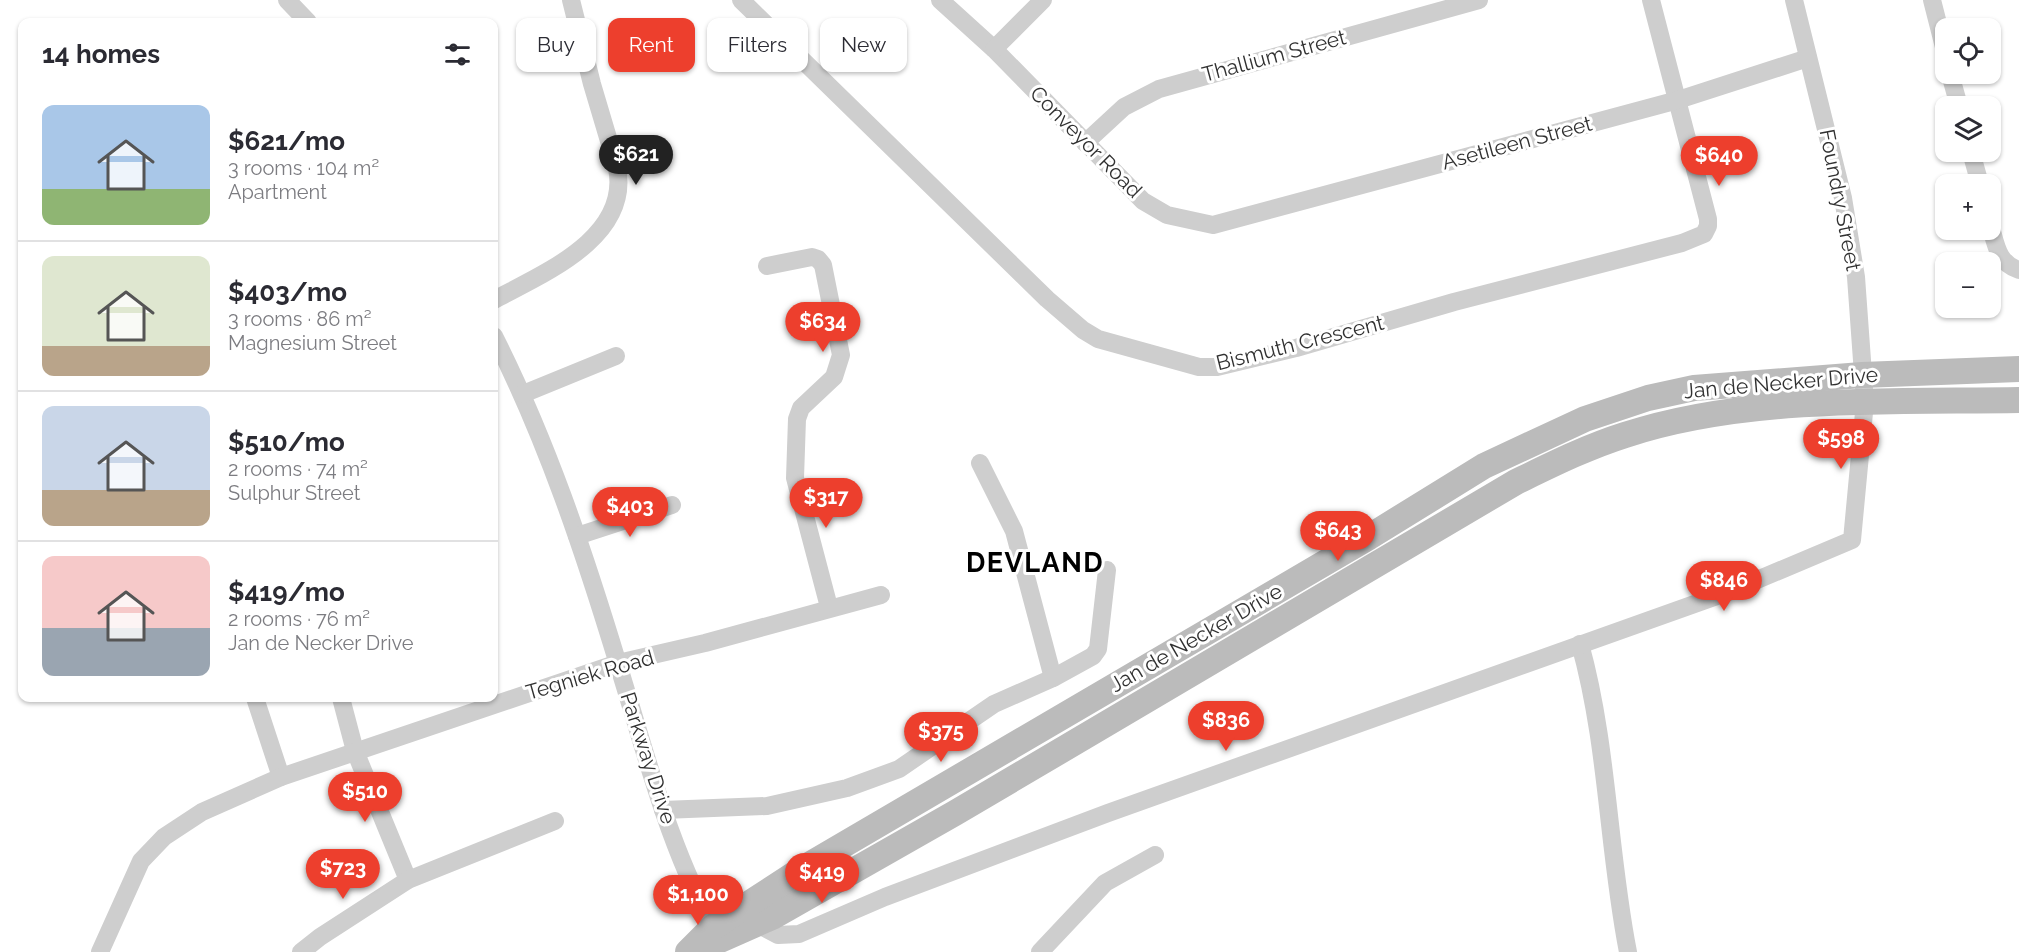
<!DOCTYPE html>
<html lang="en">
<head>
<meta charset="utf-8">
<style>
  body { margin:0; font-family:Raleway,sans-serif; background:#f7f7f7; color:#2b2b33; height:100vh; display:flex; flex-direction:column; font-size:22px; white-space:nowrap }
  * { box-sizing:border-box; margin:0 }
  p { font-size:20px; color:#7c7c81 }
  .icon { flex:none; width:33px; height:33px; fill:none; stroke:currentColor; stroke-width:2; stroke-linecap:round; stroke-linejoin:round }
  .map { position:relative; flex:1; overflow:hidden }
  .sheet { position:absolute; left:18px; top:18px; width:480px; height:684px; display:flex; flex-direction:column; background:#fff; border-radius:12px; box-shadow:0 2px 4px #0004 }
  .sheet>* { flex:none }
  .top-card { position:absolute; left:516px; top:18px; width:570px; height:54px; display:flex; gap:12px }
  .controls { position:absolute; left:1935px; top:18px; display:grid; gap:12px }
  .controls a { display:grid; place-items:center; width:66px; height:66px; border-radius:12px; background:#fff; box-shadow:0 2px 4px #0004; font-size:30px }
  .price { position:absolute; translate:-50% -51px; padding:0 14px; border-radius:21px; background:#ed3f2d; color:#fff; font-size:20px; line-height:39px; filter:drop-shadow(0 2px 3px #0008) }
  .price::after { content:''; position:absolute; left:50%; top:36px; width:18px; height:14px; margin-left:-9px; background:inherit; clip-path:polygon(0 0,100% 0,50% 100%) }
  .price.selected { background:#222; color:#fff }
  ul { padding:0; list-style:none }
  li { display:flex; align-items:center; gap:18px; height:150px; padding:0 24px }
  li+li { border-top:2px solid #e1e1e2 }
  li span { display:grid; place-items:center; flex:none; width:168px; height:120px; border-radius:12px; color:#555 }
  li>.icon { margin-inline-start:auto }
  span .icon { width:72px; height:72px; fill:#fffc; stroke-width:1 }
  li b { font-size:26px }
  h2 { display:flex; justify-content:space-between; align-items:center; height:72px; padding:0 24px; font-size:26px }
  .pill { padding:0 21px; border-radius:12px; background:#fff; box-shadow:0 2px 4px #0004; font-size:21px; line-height:54px }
  .pill.selected { background:#ed3f2d; color:#fff }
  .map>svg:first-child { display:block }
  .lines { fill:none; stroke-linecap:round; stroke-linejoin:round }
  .minor { stroke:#cecece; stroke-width:18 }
  .secondary { stroke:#bbb; stroke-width:26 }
  .labels { text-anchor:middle; stroke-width:6; stroke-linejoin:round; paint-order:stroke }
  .street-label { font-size:21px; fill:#313131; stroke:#fff }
  .district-label { font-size:27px; font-weight:bold; letter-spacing:1.5px; fill:#000; stroke:#fff }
</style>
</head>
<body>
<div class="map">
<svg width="2019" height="952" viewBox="0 0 2019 952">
  <rect width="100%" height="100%" fill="#fff"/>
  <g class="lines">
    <g class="minor">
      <polyline points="287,0 308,22"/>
      <polyline points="741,0 1047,299 1083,330 1098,339 1199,367 1217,367 1296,348 1454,302 1682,243 1704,234 1708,226 1708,219 1651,0"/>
      <polyline points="940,0 994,49 1143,201 1167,215 1213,225 1678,100 1808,58"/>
      <polyline points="1932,0 1946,55"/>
      <polyline points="994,49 1043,0"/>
      <polyline points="1950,74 1959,106"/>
      <polyline points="1085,143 1124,107 1159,89 1479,0"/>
      <polyline points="1971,152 1980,184"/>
      <path d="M1990 224C1996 244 1997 263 2019 270"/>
      <polyline points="767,266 812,257 818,259 823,265 841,355 834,377 801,408 797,419 795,478 829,607"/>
      <path d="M494 300C542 274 631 238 617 168L592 84 571 0"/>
      <path d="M494 336C547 441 584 552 618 664 647 757 670 853 719 937"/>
      <polyline points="523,394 616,356"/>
      <polyline points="980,463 1014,531 1053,678"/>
      <polyline points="577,536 672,505"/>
      <path d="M1580 644C1608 744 1608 851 1628 952"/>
      <polyline points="255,698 281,777"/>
      <polyline points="341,698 355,751 408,880"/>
      <polyline points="663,810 767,806 847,788 899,769 994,704 1053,678 1093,656 1098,649 1107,570"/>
      <polyline points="757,924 778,935 799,934 885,897 1108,813 1731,591 1852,540 1865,402 1856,277 1843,198 1794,0"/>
      <polyline points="100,952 141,861 164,837 202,812 281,777 618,663 705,643 881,595"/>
      <polyline points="301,952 320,937 408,880 555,821"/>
      <polyline points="1040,952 1105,883 1155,855"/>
    </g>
    <g class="secondary">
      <path d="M702 948 774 916 955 813 1516 482C1551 465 1587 447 1625 435 1746 395 1893 402 2019 400"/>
      <polyline points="688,952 713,927 804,868 1369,537 1484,466 1585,419 1648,398 1694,388 1862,375 2019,369"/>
    </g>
  </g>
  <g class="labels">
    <g class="street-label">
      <text transform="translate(1274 56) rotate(-15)" y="7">Thallium Street</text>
      <text transform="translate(1086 142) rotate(45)" y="7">Conveyor Road</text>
      <text transform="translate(1517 143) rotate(-15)" y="7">Asetileen Street</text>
      <text transform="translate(1840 200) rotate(79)" y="7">Foundry Street</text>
      <text transform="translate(1300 343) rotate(-14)" y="7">Bismuth Crescent</text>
      <text transform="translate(1781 383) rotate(-5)" y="7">Jan de Necker Drive</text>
      <text transform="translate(1196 638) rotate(-30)" y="7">Jan de Necker Drive</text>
      <text transform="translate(590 675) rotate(-16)" y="7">Tegniek Road</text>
      <text transform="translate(648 758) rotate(72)" y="7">Parkway Drive</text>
    </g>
    <g class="district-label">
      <text x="1035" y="572">DEVLAND</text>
    </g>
  </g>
</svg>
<div class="controls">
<a><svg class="icon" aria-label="locate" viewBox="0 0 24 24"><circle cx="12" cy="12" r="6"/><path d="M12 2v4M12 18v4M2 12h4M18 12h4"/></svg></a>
<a><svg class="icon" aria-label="layers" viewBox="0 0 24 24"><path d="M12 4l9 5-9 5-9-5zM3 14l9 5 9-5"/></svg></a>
<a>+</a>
<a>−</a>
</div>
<b class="price selected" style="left:636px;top:186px">$621</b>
<b class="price" style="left:1719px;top:187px">$640</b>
<b class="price" style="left:823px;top:353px">$634</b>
<b class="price" style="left:1841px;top:470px">$598</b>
<b class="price" style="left:826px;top:529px">$317</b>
<b class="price" style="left:630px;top:538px">$403</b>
<b class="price" style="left:1338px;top:562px">$643</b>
<b class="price" style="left:1724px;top:612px">$846</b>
<b class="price" style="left:1226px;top:752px">$836</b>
<b class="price" style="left:941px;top:763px">$375</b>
<b class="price" style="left:365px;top:823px">$510</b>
<b class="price" style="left:343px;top:900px">$723</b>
<b class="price" style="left:822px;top:904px">$419</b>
<b class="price" style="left:698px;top:926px">$1,100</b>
<div class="top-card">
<a class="pill">Buy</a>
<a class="pill selected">Rent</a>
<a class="pill">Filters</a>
<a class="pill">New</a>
</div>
<section class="sheet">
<h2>14 homes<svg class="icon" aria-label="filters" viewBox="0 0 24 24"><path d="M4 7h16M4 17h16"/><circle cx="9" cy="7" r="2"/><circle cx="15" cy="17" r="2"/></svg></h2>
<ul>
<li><span style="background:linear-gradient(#a9c7e8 70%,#8fb573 0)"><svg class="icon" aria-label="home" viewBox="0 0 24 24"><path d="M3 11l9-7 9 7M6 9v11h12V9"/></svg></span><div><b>$621/mo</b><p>3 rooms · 104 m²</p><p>Apartment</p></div></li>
<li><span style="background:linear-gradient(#dfe7d0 75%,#b9a48a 0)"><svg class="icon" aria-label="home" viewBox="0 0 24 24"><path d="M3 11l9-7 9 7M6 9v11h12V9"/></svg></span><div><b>$403/mo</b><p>3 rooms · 86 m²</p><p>Magnesium Street</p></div></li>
<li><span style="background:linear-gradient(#c9d6e8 70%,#b9a48a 0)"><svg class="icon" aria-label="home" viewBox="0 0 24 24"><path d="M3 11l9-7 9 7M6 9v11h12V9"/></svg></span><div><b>$510/mo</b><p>2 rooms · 74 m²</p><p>Sulphur Street</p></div></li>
<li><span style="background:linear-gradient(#f6c9c9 60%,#9aa5b1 0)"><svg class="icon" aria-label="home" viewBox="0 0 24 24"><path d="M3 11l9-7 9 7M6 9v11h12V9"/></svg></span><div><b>$419/mo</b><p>2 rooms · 76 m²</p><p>Jan de Necker Drive</p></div></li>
</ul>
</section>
</div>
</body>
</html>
